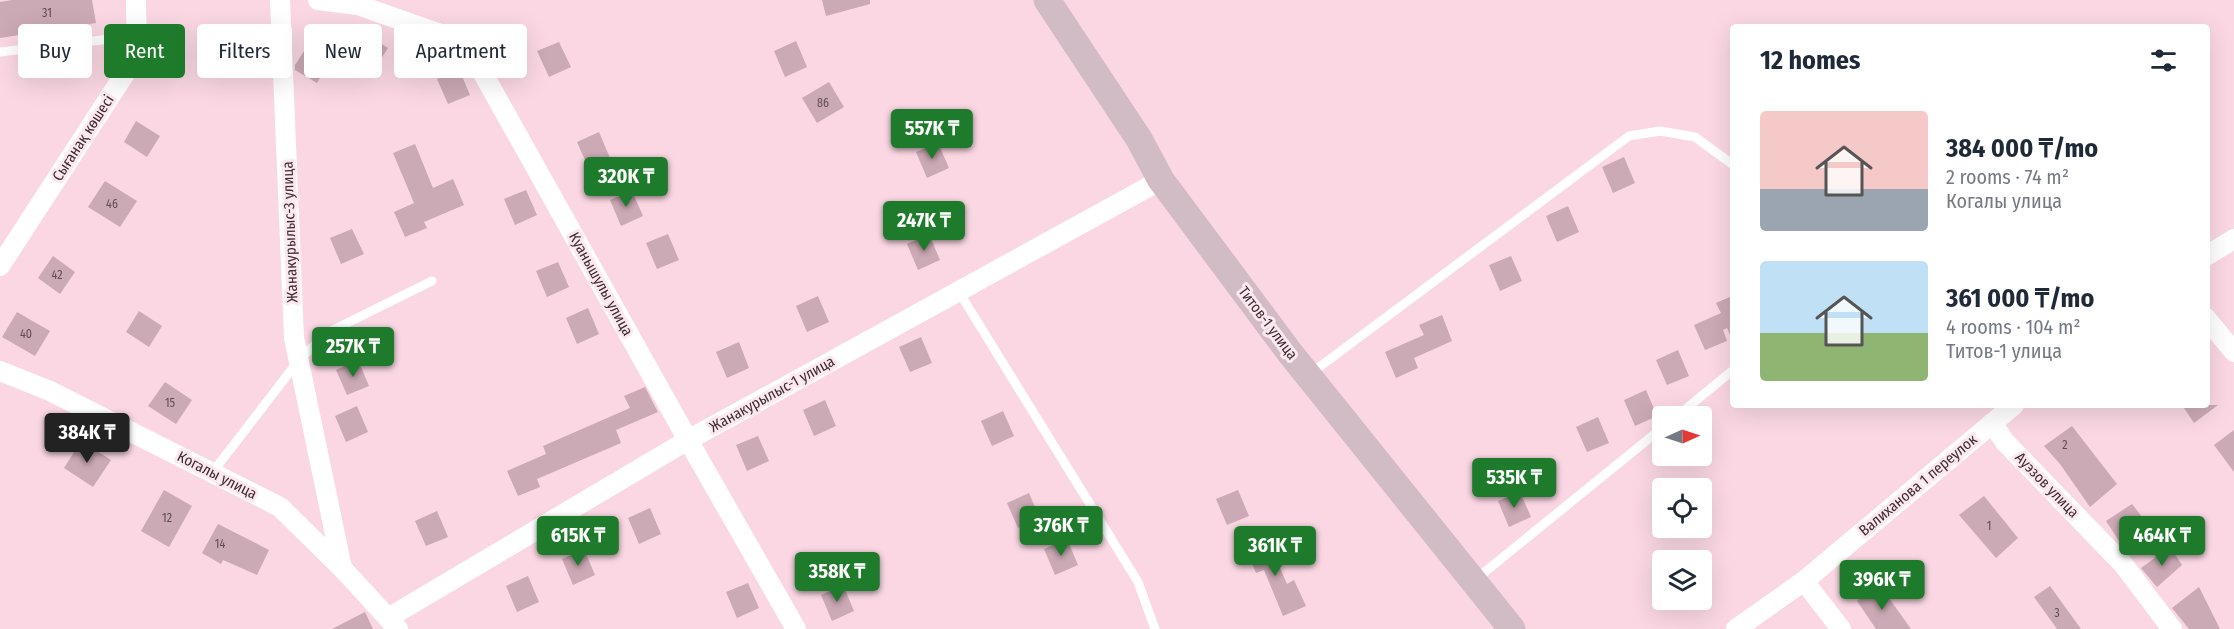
<!DOCTYPE html>
<html lang="en">
<head>
<meta charset="utf-8">
<style>
  body { margin:0; font-family:"Fira Sans Condensed",sans-serif; background:#f2f2f3; color:#1f2937; height:100vh; display:flex; flex-direction:column; font-size:22px; white-space:nowrap }
  * { box-sizing:border-box; margin:0 }
  p { font-size:20px; color:#747a83 }
  .icon { flex:none; width:33px; height:33px; fill:none; stroke:currentColor; stroke-width:2; stroke-linecap:round; stroke-linejoin:round }
  .map { position:relative; flex:1; overflow:hidden }
  .panel { position:absolute; left:1730px; top:24px; width:480px; height:384px; display:flex; flex-direction:column; background:#fff; border-radius:6px; box-shadow:0 6px 24px #0002 }
  .panel>* { flex:none }
  .guide { position:absolute; left:18px; top:24px; width:570px; height:54px; display:flex; gap:12px }
  .needle { width:39px; rotate:87deg }
  .controls { position:absolute; left:1652px; top:406px; display:grid; gap:12px }
  .controls a { display:grid; place-items:center; width:60px; height:60px; border-radius:6px; background:#fff; box-shadow:0 6px 24px #0002; font-size:30px }
  .price { position:absolute; translate:-50% -51px; padding:0 14px; border-radius:6px; background:#1e7b2b; color:#fff; font-size:20px; line-height:39px; filter:drop-shadow(0 2px 3px #0008) }
  .price::after { content:''; position:absolute; left:50%; top:36px; width:18px; height:14px; margin-left:-9px; background:inherit; clip-path:polygon(0 0,100% 0,50% 100%) }
  .price.selected { background:#222; color:#fff }
  ul { padding:0; list-style:none }
  li { display:flex; align-items:center; gap:18px; height:150px; padding:0 30px }
  li span { display:grid; place-items:center; flex:none; width:168px; height:120px; border-radius:6px; color:#555 }
  li>.icon { margin-inline-start:auto }
  span .icon { width:72px; height:72px; fill:#fffc; stroke-width:1 }
  li b { font-size:26px }
  h2 { display:flex; justify-content:space-between; align-items:center; height:72px; padding:0 30px; font-size:26px }
  .chip { padding:0 21px; border-radius:6px; background:#fff; box-shadow:0 6px 24px #0002; font-size:21px; line-height:54px }
  .chip.selected { background:#1e7b2b; color:#fff }
  .map>svg:first-child { display:block }
  .building { fill:#cba9b5 }
  .lines { fill:none; stroke-linecap:round; stroke-linejoin:round }
  .lane { stroke:#fff; stroke-width:9 }
  .street { stroke:#fff; stroke-width:20 }
  .secondary { stroke:#d1bbc4; stroke-width:27 }
  .labels { text-anchor:middle; stroke-width:6; stroke-linejoin:round; paint-order:stroke }
  .number-label { font-size:12px; fill:#5f4d54 }
  .street-label { font-size:15px; fill:#3b2e33; stroke:#fee8f0 }
</style>
</head>
<body>
<div class="map">
<svg width="2234" height="629" viewBox="0 0 2234 629">
  <rect width="100%" height="100%" fill="#fad7e3"/>
  <g class="building">
    <polygon points="12,0 92,0 96,23 0,38 0,2"/>
    <polygon points="822,0 870,0 870,4 826,16"/>
    <polygon points="364,33 388,48 375,68 351,53"/>
    <polygon points="231,37 254,52 241,73 218,58"/>
    <polygon points="796,41 807,67 785,77 774,51"/>
    <polygon points="559,42 571,67 549,77 537,51"/>
    <polygon points="306,48 329,63 317,83 295,70 295,65"/>
    <polygon points="459,69 470,95 448,104 437,79"/>
    <polygon points="829,82 844,107 817,123 802,98"/>
    <polygon points="136,121 160,136 147,157 124,142"/>
    <polygon points="599,132 610,158 588,167 577,142"/>
    <polygon points="938,143 949,168 927,178 916,152"/>
    <polygon points="415,144 433,188 453,179 464,205 424,222 427,228 405,237 394,212 414,203 393,153"/>
    <polygon points="1624,157 1635,183 1613,193 1602,167"/>
    <polygon points="105,181 137,201 120,227 88,207"/>
    <polygon points="526,190 537,215 515,225 504,199"/>
    <polygon points="632,191 643,216 621,226 610,200"/>
    <polygon points="1568,206 1579,232 1557,242 1546,216"/>
    <polygon points="352,229 364,254 341,264 330,238"/>
    <polygon points="668,234 679,260 657,269 646,243"/>
    <polygon points="929,234 940,260 918,270 907,244"/>
    <polygon points="53,256 75,272 60,294 38,278"/>
    <polygon points="1511,256 1522,281 1500,291 1489,265"/>
    <polygon points="558,262 569,287 547,297 536,271"/>
    <polygon points="818,296 829,322 807,332 796,306"/>
    <polygon points="1732,296 1732,340 1727,328 1723,330 1727,341 1705,350 1694,325 1721,313 1716,303"/>
    <polygon points="588,308 599,334 577,344 566,318"/>
    <polygon points="139,311 162,326 149,347 126,332"/>
    <polygon points="17,312 50,331 35,356 2,337"/>
    <polygon points="1442,315 1452,341 1414,358 1418,368 1396,378 1385,352 1424,335 1419,325"/>
    <polygon points="921,337 932,363 910,372 899,347"/>
    <polygon points="739,342 749,368 727,378 716,352"/>
    <polygon points="1678,350 1689,376 1667,385 1656,360"/>
    <polygon points="358,360 369,386 347,395 336,370"/>
    <polygon points="165,382 192,400 176,424 148,406"/>
    <polygon points="645,387 658,412 616,430 621,443 537,479 540,487 518,496 507,471 546,454 543,446 630,408 624,396"/>
    <polygon points="1646,390 1657,416 1635,426 1624,400"/>
    <polygon points="825,400 836,426 814,436 803,410"/>
    <polygon points="2182,405 2218,405 2194,423"/>
    <polygon points="357,406 368,432 346,442 335,416"/>
    <polygon points="1003,411 1014,436 992,446 981,421"/>
    <polygon points="1598,417 1609,443 1587,452 1576,427"/>
    <polygon points="2072,426 2117,484 2090,507 2060,464 2044,446"/>
    <polygon points="2234,430 2234,472 2214,445"/>
    <polygon points="758,436 769,461 747,471 736,445"/>
    <polygon points="81,441 111,460 93,487 64,468"/>
    <polygon points="164,490 192,506 169,547 141,531"/>
    <polygon points="1238,490 1249,516 1227,525 1216,499"/>
    <polygon points="1520,492 1531,517 1509,527 1498,501"/>
    <polygon points="1029,493 1040,519 1018,528 1007,503"/>
    <polygon points="1984,496 2018,538 1996,558 1959,515"/>
    <polygon points="2132,504 2149,526 2123,547 2106,521"/>
    <polygon points="650,508 661,534 639,544 628,518"/>
    <polygon points="437,511 448,537 426,546 415,521"/>
    <polygon points="218,524 269,550 257,575 223,560 221,564 202,553"/>
    <polygon points="1267,538 1287,584 1294,580 1306,606 1283,616 1264,570 1256,573 1245,547"/>
    <polygon points="1067,539 1078,565 1055,575 1044,549"/>
    <polygon points="2170,547 2182,565 2157,587 2141,568"/>
    <polygon points="584,549 595,575 573,585 562,559"/>
    <polygon points="528,576 539,602 517,612 506,586"/>
    <polygon points="748,583 759,608 737,618 726,592"/>
    <polygon points="1879,584 1911,629 1876,629 1857,601"/>
    <polygon points="843,585 854,611 832,621 821,595"/>
    <polygon points="2050,586 2081,629 2057,629 2034,597"/>
    <polygon points="2199,587 2220,629 2189,629 2172,608"/>
    <polygon points="365,612 373,629 332,629"/>
  </g>
  <g class="lines">
    <g class="lane">
      <polyline points="0,52 136,36"/>
      <polyline points="959,292 1138,582 1155,629"/>
      <polyline points="1310,374 1629,136 1660,131 1695,137 1732,164"/>
      <polyline points="1676,417 1732,371"/>
      <polyline points="212,473 299,360 327,333 432,281"/>
      <polyline points="1475,580 1662,428"/>
    </g>
    <g class="street">
      <polyline points="280,0 294,338 342,568"/>
      <polyline points="318,0 358,5 466,43 688,440 796,629"/>
      <polyline points="2206,256 2234,239"/>
      <polyline points="0,266 137,55 136,0"/>
      <polyline points="2206,318 2234,352"/>
      <polyline points="0,371 50,391 280,507 342,568 398,629"/>
      <polyline points="1992,423 2005,442 2123,564 2172,629"/>
      <polyline points="1804,581 1841,629"/>
      <polyline points="388,618 688,440 1161,180"/>
      <polyline points="1736,629 1804,581 2014,405"/>
    </g>
    <polyline class="secondary" points="1047,0 1139,139 1161,180 1290,353 1512,629"/>
  </g>
  <g class="labels">
    <g class="number-label">
      <text x="47" y="17">31</text>
      <text x="823" y="107">86</text>
      <text x="112" y="208">46</text>
      <text x="57" y="279">42</text>
      <text x="26" y="338">40</text>
      <text x="170" y="407">15</text>
      <text x="2065" y="449">2</text>
      <text x="167" y="522">12</text>
      <text x="1989" y="530">1</text>
      <text x="220" y="548">14</text>
      <text x="2057" y="617">3</text>
    </g>
    <g class="street-label">
      <text transform="translate(83 138) rotate(-57)" y="5">Сығанақ көшесі</text>
      <text transform="translate(290 232) rotate(-92)" y="5">Жанакурылыс-3 улица</text>
      <text transform="translate(601 284) rotate(61)" y="5">Куанышулы улица</text>
      <text transform="translate(1268 323) rotate(53)" y="5">Титов-1 улица</text>
      <text transform="translate(772 394) rotate(-29)" y="5">Жанакурылыс-1 улица</text>
      <text transform="translate(217 475) rotate(27)" y="5">Когалы улица</text>
      <text transform="translate(1918 485) rotate(-40)" y="5">Валиханова 1 переулок</text>
      <text transform="translate(2047 485) rotate(46)" y="5">Ауэзов улица</text>
    </g>
  </g>
</svg>
<div class="controls">
<a><svg class="needle" viewBox="-14 -14 28 28"><path d="M0-13l5 13h-10z" fill="#e53935"/><path d="M0 13l5-13h-10z" fill="#747a83"/></svg></a>
<a><svg class="icon" aria-label="locate" viewBox="0 0 24 24"><circle cx="12" cy="12" r="6"/><path d="M12 2v4M12 18v4M2 12h4M18 12h4"/></svg></a>
<a><svg class="icon" aria-label="layers" viewBox="0 0 24 24"><path d="M12 4l9 5-9 5-9-5zM3 14l9 5 9-5"/></svg></a>
</div>
<b class="price" style="left:932px;top:160px">557K ₸</b>
<b class="price" style="left:626px;top:208px">320K ₸</b>
<b class="price" style="left:924px;top:252px">247K ₸</b>
<b class="price" style="left:353px;top:378px">257K ₸</b>
<b class="price selected" style="left:87px;top:464px">384K ₸</b>
<b class="price" style="left:1514px;top:509px">535K ₸</b>
<b class="price" style="left:1061px;top:557px">376K ₸</b>
<b class="price" style="left:578px;top:567px">615K ₸</b>
<b class="price" style="left:2162px;top:567px">464K ₸</b>
<b class="price" style="left:1275px;top:577px">361K ₸</b>
<b class="price" style="left:837px;top:603px">358K ₸</b>
<b class="price" style="left:1882px;top:611px">396K ₸</b>
<div class="guide">
<a class="chip">Buy</a>
<a class="chip selected">Rent</a>
<a class="chip">Filters</a>
<a class="chip">New</a>
<a class="chip">Apartment</a>
</div>
<section class="panel">
<h2>12 homes<svg class="icon" aria-label="filters" viewBox="0 0 24 24"><path d="M4 7h16M4 17h16"/><circle cx="9" cy="7" r="2"/><circle cx="15" cy="17" r="2"/></svg></h2>
<ul>
<li><span style="background:linear-gradient(#f6c9c9 65%,#9aa5b1 0)"><svg class="icon" aria-label="home" viewBox="0 0 24 24"><path d="M3 11l9-7 9 7M6 9v11h12V9"/></svg></span><div><b>384 000 ₸/mo</b><p>2 rooms · 74 m²</p><p>Когалы улица</p></div></li>
<li><span style="background:linear-gradient(#bfe0f5 60%,#8fb573 0)"><svg class="icon" aria-label="home" viewBox="0 0 24 24"><path d="M3 11l9-7 9 7M6 9v11h12V9"/></svg></span><div><b>361 000 ₸/mo</b><p>4 rooms · 104 m²</p><p>Титов-1 улица</p></div></li>
</ul>
</section>
</div>
</body>
</html>
